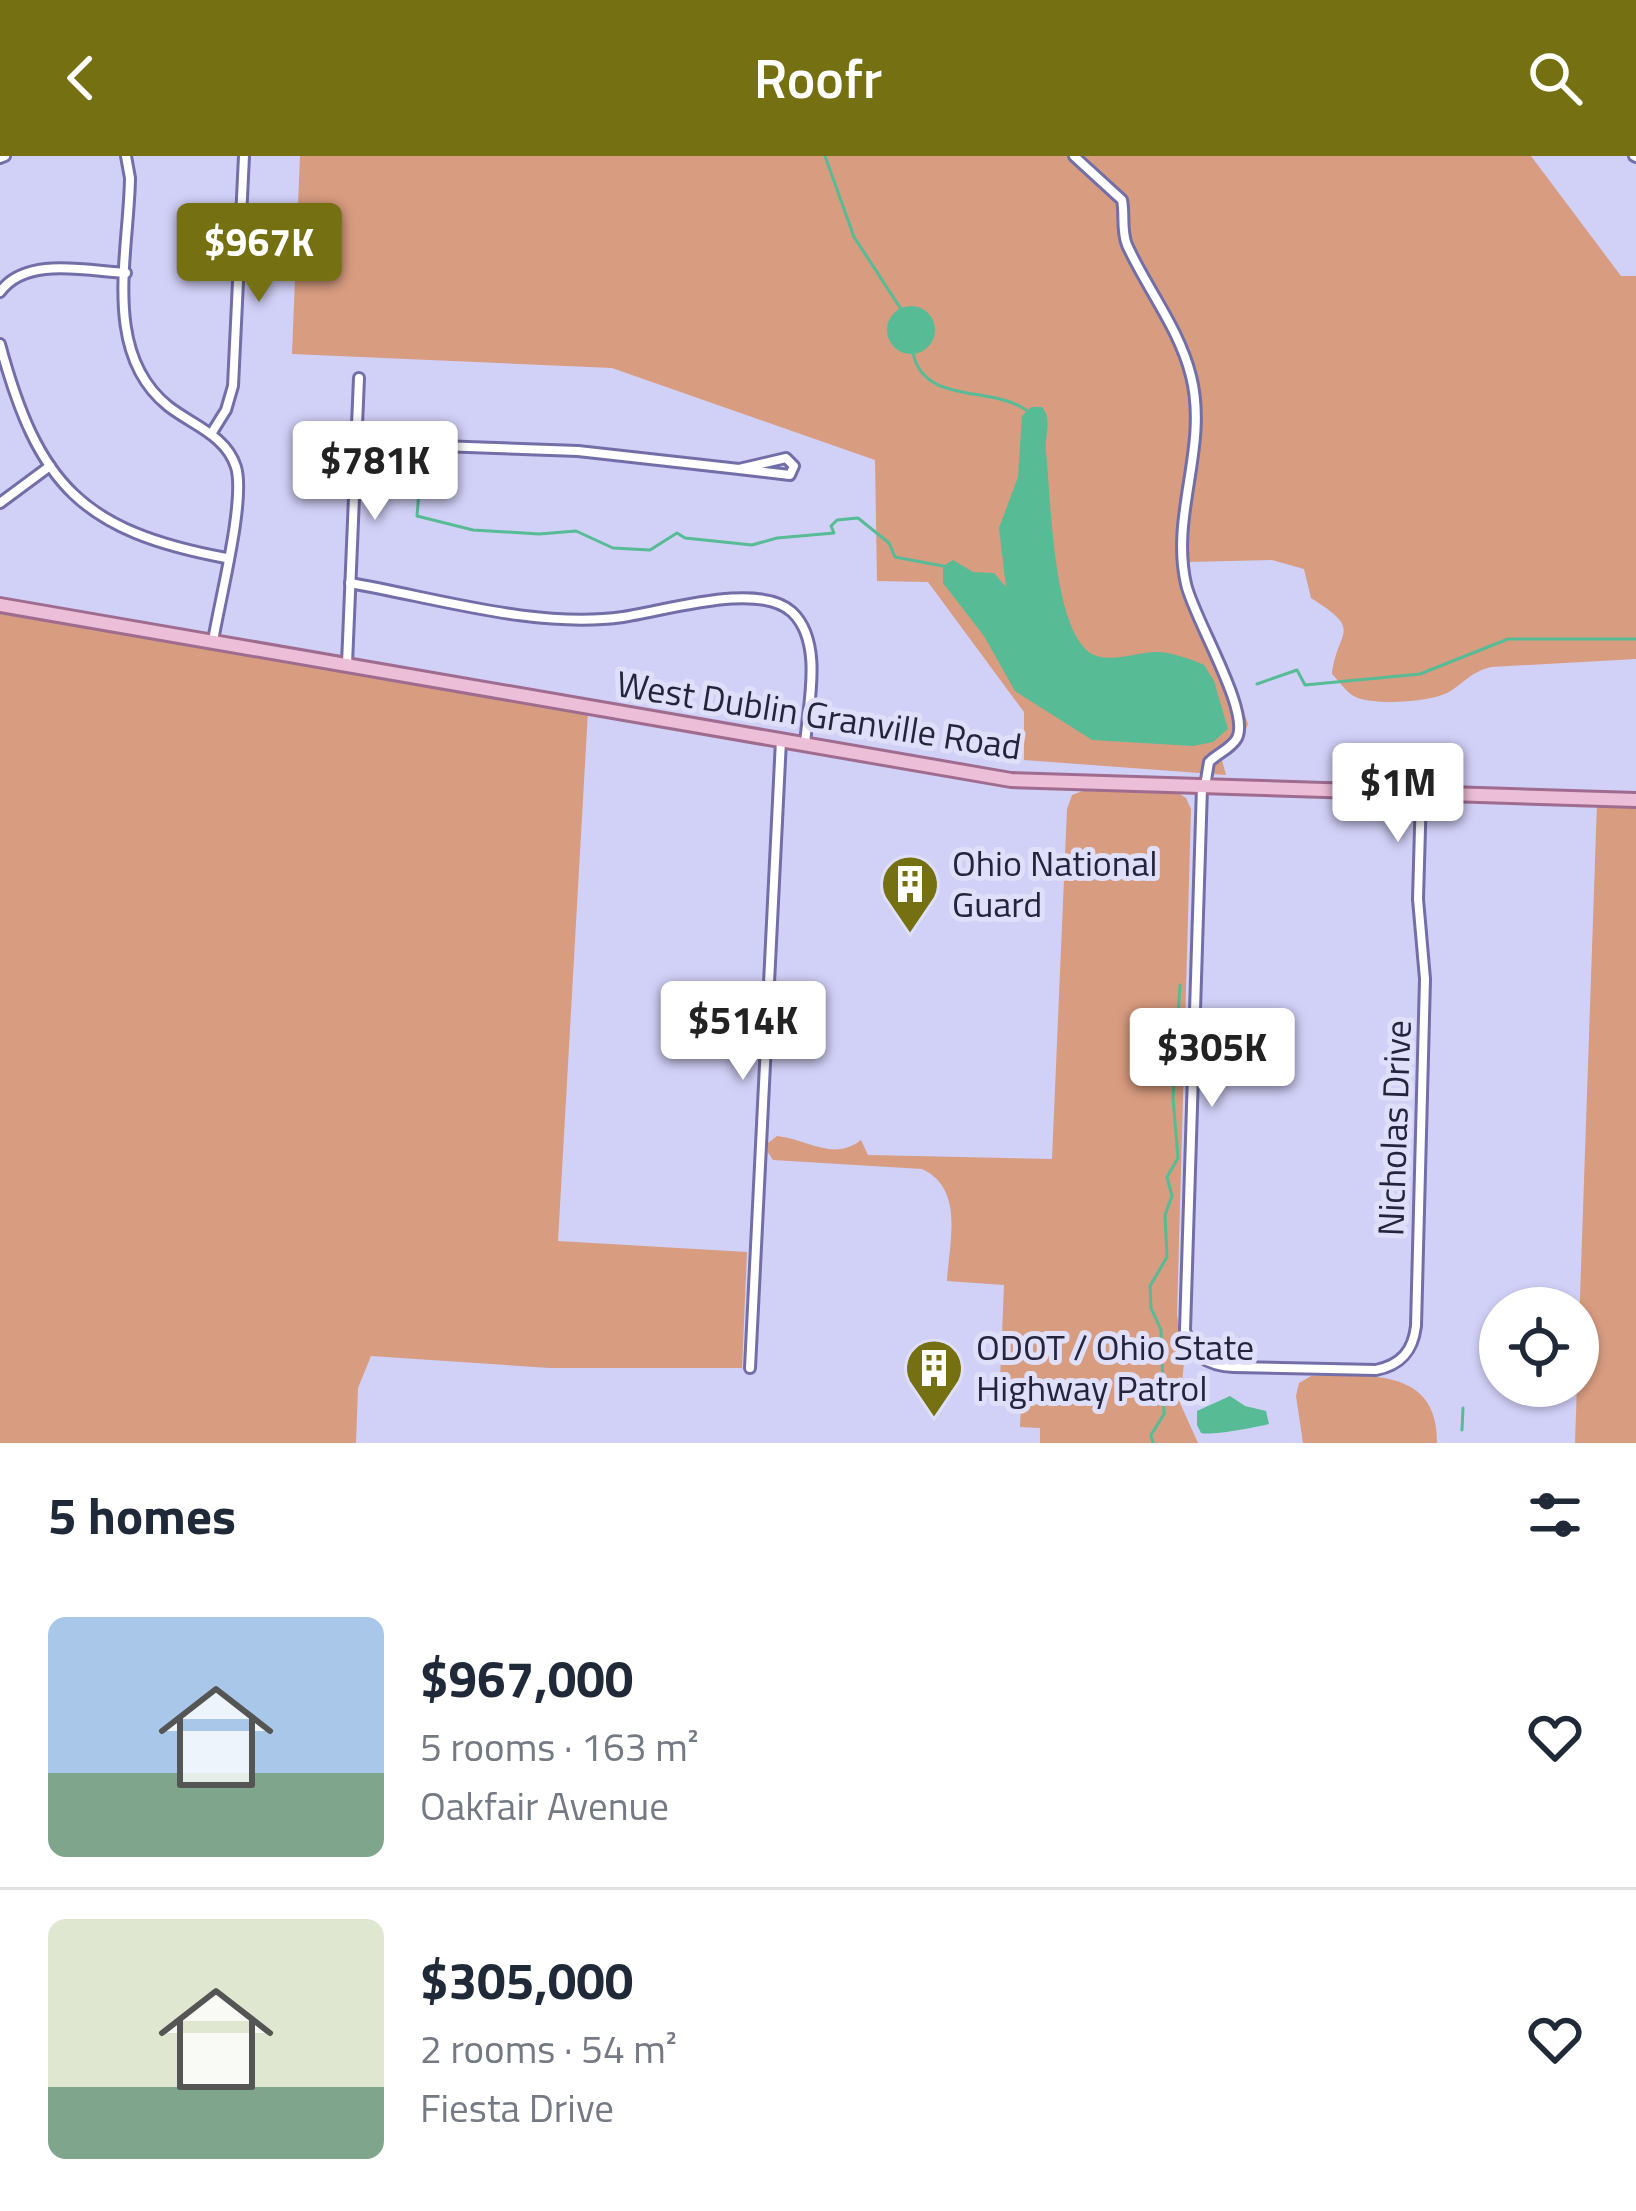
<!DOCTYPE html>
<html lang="en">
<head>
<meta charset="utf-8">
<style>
  body { margin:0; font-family:"Titillium Web",sans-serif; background:#f2f2f3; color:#1f2937; height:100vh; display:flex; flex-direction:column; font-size:45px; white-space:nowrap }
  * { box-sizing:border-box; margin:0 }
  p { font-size:39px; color:#747a83 }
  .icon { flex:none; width:66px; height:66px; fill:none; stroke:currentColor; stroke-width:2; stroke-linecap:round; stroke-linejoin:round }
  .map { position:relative; height:1287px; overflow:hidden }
  .details { display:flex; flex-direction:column; background:#fff; flex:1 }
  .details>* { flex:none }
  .fabs { position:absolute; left:1479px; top:1131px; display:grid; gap:24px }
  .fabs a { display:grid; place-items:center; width:120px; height:120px; border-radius:50%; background:#fff; box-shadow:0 3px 9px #0004; font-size:60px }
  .price { position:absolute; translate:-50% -102px; padding:0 27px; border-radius:12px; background:#fff; color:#222; font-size:39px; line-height:78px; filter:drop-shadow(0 3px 6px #0008) }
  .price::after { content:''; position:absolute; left:50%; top:72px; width:36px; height:27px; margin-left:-18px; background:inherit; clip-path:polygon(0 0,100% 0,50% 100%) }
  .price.on { background:#757012; color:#fff }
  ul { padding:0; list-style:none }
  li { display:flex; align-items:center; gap:36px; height:300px; padding:0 48px }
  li+li { border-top:3px solid #e0e1e3 }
  li span { display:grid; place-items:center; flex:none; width:336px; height:240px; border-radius:18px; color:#555 }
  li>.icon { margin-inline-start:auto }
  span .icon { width:144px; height:144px; fill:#fffc; stroke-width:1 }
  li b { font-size:51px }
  h2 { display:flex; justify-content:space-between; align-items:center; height:144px; padding:0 48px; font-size:51px }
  header { display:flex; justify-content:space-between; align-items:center; height:156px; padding:0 48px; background:#757012; color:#fff; font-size:54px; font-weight:600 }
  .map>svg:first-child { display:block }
  .green { fill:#d89c80 }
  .water { fill:#57bb96 }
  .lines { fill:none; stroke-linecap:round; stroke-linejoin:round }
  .stream { stroke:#57bb96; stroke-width:3 }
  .minor-casing { stroke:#726ea7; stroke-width:14 }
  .primary-casing { stroke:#9f6c8f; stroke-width:18 }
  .minor { stroke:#fff; stroke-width:8 }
  .primary { stroke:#ecbed7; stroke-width:12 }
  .labels { text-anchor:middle; stroke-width:10; stroke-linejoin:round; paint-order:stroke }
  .street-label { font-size:36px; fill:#25243c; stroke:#dfdff9 }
  .poi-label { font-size:36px; fill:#25243c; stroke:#dfdff9; text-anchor:start }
</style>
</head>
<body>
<header><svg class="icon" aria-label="back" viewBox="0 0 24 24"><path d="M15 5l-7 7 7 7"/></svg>Roofr<svg class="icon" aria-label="search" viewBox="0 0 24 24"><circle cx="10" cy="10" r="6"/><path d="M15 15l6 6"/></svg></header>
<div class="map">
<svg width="1636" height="1287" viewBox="0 0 1636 1287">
  <rect width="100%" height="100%" fill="#d1d0f7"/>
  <g class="green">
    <path d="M300 0H1531L1621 120H1636V503L1491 511C1469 517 1467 525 1449 536 1432 546 1369 551 1352 539 1345 534 1338 524 1332 518 1337 473 1365 476 1311 442L1304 413 1272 404 1188 406 1199 458 1226 505 1248 568 1239 591 1222 604 1226 619 1024 604V556L928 426 877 425 875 304 612 212 292 198Z"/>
    <polygon points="0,458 588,555 558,1085 747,1096 742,1212 550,1212 371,1200 358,1232 356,1287 0,1287"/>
    <path d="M1090 632 1175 635 1186 642 1191 653 1177 1159 1184 1206 1180 1247 1198 1287H1040V1272L1020 1271 1021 1246 1026 1245 1022 1228 1000 1226 1004 1129 947 1125C949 1086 965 1033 922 1013L773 1004 767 995 768 987 777 980C808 983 833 1006 861 984L868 999 1052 1003 1067 653 1072 639Z"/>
    <polygon points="1597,647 1636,648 1636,1287 1575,1287"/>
    <path d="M1311 1220C1366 1220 1438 1210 1437 1287H1303L1296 1240 1299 1227Z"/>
  </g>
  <g class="water">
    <circle cx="911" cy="174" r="24"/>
    <path d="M1031 251H1042C1053 265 1044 279 1046 296 1051 340 1052 479 1094 499 1114 507 1139 495 1159 496 1172 497 1192 503 1204 509L1214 525 1228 573 1213 586 1193 590 1092 584 1015 535 984 480 943 427V410L953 404 973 416 994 417 1006 431 999 372 1018 321 1022 260Z"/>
    <path d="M1230 1240 1245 1250 1266 1255 1269 1268C1258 1271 1210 1280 1201 1277L1197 1269V1255Z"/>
  </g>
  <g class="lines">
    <g class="stream">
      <polyline points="825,0 854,81 901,153"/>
      <path d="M913 197C924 249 990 229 1026 254"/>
      <polyline points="422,299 417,360 473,374 539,378 576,375 613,392 650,394 677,377 685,382 752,389 777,382 834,377 831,370 837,364 858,362 889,387 895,401 943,410"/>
      <polyline points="1257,528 1297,514 1305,529 1420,518 1508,483 1636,483"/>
      <polyline points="1462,1274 1463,1252"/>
      <polyline points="1153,1287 1151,1279 1164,1258 1161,1174 1151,1152 1150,1130 1167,1101 1165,1059 1172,1040 1167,1021 1178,1002 1173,942 1180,829"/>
    </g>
    <g class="minor-casing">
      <g id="minor">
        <path d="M126 0 130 22C129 96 101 196 168 250 192 269 226 279 236 311 246 344 219 447 213 485"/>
        <path d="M1074 0 1122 44C1125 58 1121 74 1127 89 1147 133 1179 172 1191 220 1209 291 1170 358 1186 428 1193 461 1251 555 1237 582 1232 592 1217 598 1209 606L1205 630"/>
        <polyline points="1634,0 1636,1"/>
        <polyline points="0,2 5,0"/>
        <path d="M0 136C26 100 87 115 126 117"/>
        <path d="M0 188C38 329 82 375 226 402"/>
        <polyline points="211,278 226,254 233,230 244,0"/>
        <polyline points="356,287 578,295 739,313 786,302 794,310 790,319 739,313"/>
        <polyline points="0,347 50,310"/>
        <path d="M350 427C436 442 536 473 623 461 665 455 759 425 792 456 824 486 808 549 805 588"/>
        <polyline points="347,508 359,222"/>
        <path d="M1202 631 1185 1174C1191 1200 1208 1210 1234 1211L1376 1214C1401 1209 1413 1195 1416 1170L1425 823 1418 743 1421 637"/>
        <polyline points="750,1212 781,584"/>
      </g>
    </g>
    <g class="primary-casing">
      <polyline id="primary" points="0,449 1011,624 1636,644"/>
    </g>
    <use href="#minor" class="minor"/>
    <use href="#primary" class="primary"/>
  </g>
  <defs>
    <g id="building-pin" transform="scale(3)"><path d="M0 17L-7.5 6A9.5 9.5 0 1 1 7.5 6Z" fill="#757012" stroke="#dfdff9"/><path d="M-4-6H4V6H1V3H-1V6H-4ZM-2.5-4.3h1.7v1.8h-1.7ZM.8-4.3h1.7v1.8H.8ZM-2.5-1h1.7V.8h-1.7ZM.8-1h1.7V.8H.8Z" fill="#fff"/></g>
  </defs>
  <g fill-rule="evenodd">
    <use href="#building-pin" x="910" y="728"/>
    <use href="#building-pin" x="934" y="1212"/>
  </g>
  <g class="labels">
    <g class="street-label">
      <text transform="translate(819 559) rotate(9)" y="13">West Dublin Granville Road</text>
      <text transform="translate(1394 972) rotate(-88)" y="13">Nicholas Drive</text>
    </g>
    <g class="poi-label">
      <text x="952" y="720">Ohio National<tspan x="952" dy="41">Guard</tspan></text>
      <text x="976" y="1204">ODOT / Ohio State<tspan x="976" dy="41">Highway Patrol</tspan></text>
    </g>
  </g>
</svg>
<div class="fabs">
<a><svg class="icon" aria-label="locate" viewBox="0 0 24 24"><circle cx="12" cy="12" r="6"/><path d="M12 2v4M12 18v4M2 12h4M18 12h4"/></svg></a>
</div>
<b class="price on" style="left:259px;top:149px">$967K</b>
<b class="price" style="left:375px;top:367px">$781K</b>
<b class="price" style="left:1398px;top:689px">$1M</b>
<b class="price" style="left:743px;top:927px">$514K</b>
<b class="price" style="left:1212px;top:954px">$305K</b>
</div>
<section class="details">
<h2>5 homes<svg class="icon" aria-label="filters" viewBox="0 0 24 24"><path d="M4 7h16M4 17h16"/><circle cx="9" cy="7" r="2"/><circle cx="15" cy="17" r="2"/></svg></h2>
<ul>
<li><span style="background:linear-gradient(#a9c7e8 65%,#7fa58c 0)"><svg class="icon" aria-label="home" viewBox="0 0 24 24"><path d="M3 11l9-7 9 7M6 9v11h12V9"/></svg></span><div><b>$967,000</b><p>5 rooms · 163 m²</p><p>Oakfair Avenue</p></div><svg class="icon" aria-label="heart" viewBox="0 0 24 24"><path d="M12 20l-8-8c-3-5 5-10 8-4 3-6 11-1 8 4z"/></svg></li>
<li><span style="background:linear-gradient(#dfe7d0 70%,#7fa58c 0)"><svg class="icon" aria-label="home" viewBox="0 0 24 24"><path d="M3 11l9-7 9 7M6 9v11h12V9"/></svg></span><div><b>$305,000</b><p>2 rooms · 54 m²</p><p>Fiesta Drive</p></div><svg class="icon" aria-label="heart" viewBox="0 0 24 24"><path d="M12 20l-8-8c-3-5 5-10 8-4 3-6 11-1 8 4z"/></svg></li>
</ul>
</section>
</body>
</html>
